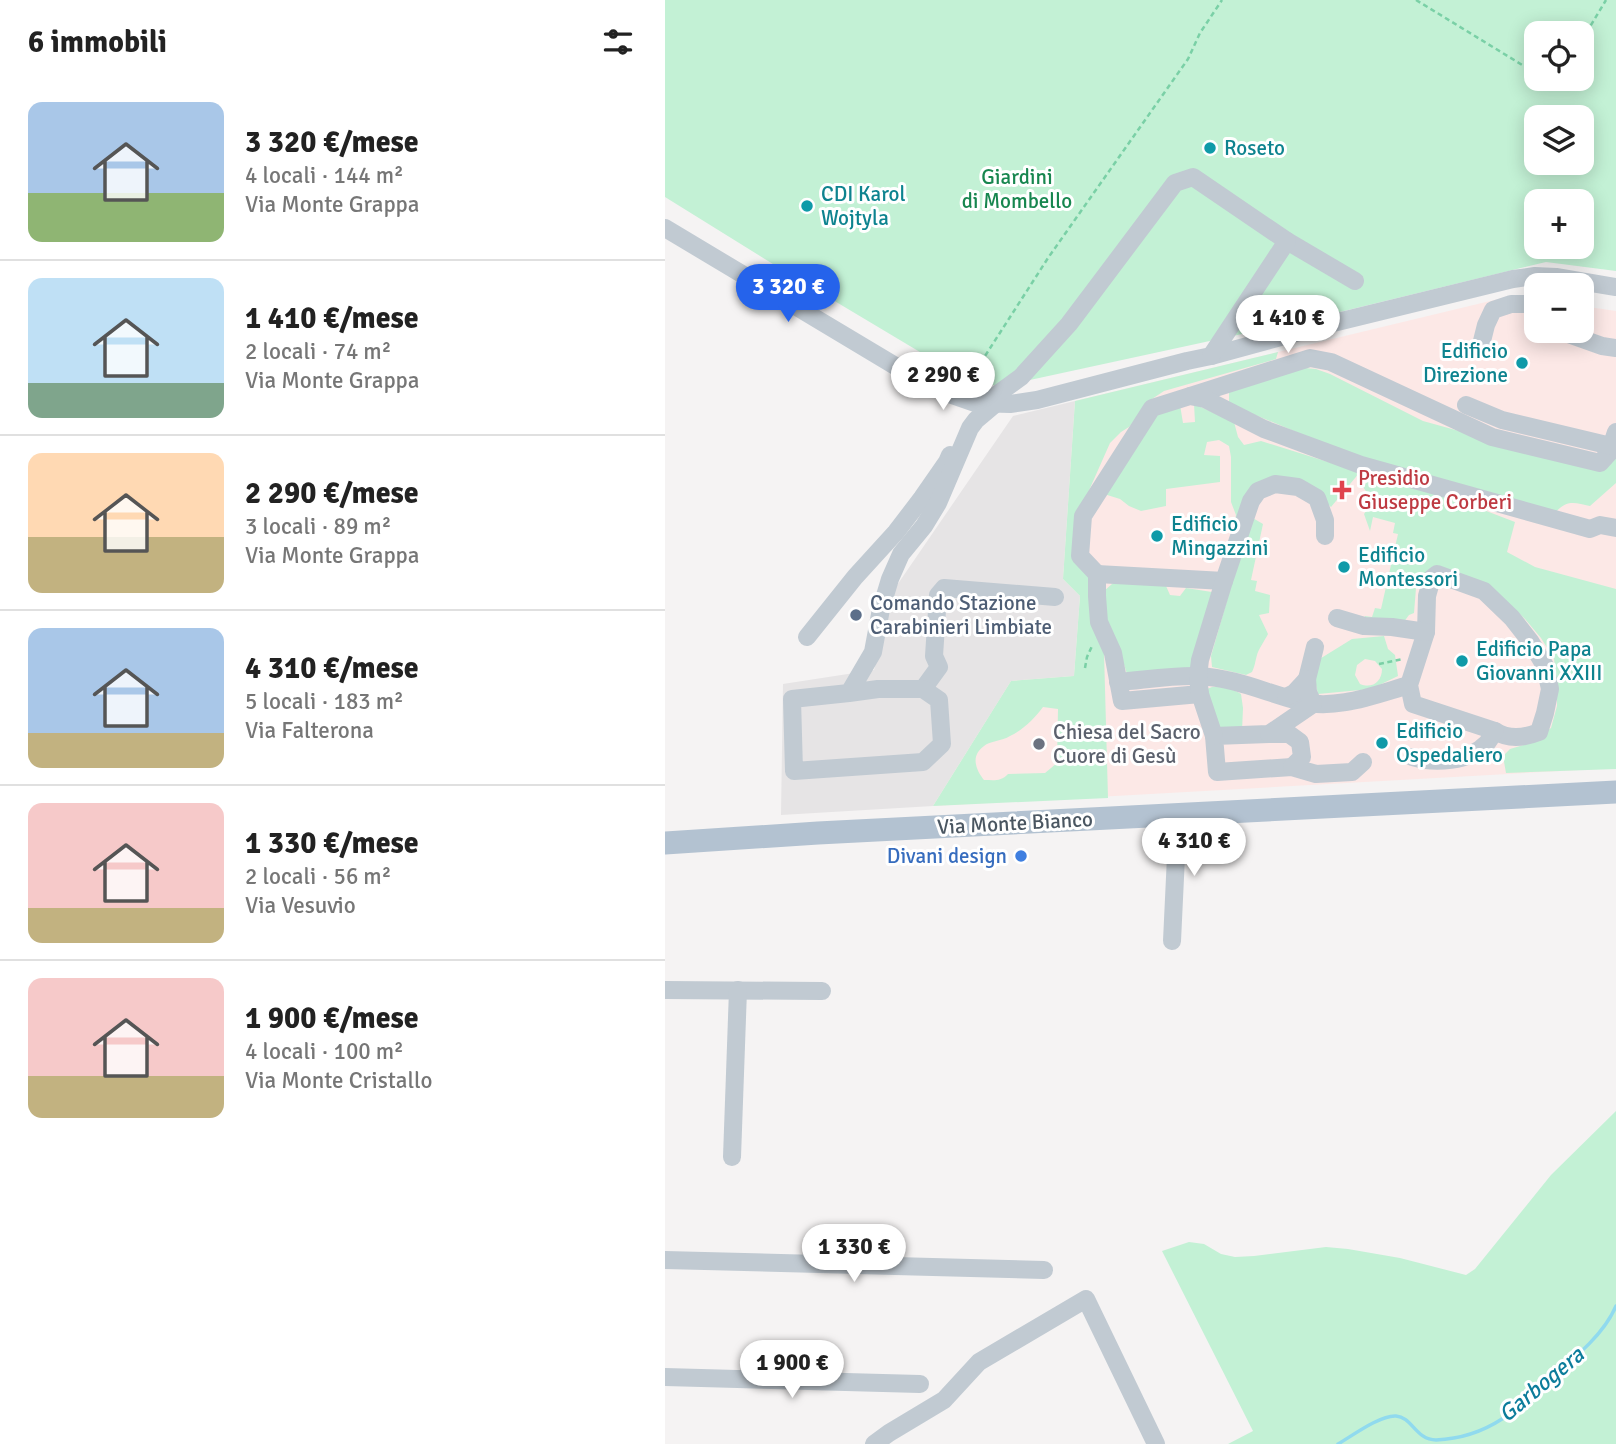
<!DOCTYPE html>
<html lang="it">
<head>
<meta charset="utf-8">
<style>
  body { margin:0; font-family:Signika,sans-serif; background:#f6f6f6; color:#222; height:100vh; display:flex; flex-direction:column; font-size:26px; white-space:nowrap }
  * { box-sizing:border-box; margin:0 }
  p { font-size:23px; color:#767676 }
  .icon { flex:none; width:38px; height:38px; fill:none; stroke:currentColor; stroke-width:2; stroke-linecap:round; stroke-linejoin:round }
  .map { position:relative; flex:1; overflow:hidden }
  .sheet { display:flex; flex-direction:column; background:#fff; width:665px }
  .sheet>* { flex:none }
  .tools { position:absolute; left:859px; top:21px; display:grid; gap:14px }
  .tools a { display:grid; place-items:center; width:70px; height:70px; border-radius:14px; background:#fff; box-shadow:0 4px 18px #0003; font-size:35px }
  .price { position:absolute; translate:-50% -60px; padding:0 16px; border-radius:24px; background:#fff; color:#222; font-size:23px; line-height:46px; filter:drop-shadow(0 2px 4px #0008) }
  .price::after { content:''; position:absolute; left:50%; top:42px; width:21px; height:16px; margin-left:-10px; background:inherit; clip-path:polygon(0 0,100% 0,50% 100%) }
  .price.selected { background:#2563eb; color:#fff }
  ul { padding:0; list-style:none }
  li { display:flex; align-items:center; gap:21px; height:175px; padding:0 28px }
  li+li { border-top:2px solid #e0e0e0 }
  li span { display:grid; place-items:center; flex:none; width:196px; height:140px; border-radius:14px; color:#555 }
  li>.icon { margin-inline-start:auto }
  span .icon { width:84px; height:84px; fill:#fffc; stroke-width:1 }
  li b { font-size:30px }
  h2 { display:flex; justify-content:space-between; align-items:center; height:84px; padding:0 28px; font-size:30px }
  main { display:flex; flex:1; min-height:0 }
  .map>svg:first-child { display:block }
  .education { fill:#e6e4e5 }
  .medical { fill:#fce8e6 }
  .green { fill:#c3f1d5; fill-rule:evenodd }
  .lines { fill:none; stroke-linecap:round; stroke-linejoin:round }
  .stream { stroke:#90daee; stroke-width:3.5 }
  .path { stroke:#7ad0a6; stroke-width:2.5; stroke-dasharray:5 3.5; stroke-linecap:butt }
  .minor { stroke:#c1cad2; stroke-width:18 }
  .major { stroke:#b3c2d1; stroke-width:23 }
  .culture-dot { fill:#0f9aa8; stroke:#fff; stroke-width:2.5 }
  .health-dot { fill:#e0444e; stroke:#fff; stroke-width:2.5 }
  .service-dot { fill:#5c6f8a; stroke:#fff; stroke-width:2.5 }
  .worship-dot { fill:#6b7280; stroke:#fff; stroke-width:2.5 }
  .shop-dot { fill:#3f7fe0; stroke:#fff; stroke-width:2.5 }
  .labels { text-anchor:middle; stroke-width:6; stroke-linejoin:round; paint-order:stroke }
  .culture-label { font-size:21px; fill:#0d838f; stroke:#fff; text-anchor:start }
  .park-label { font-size:21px; fill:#17864f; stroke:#fff }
  .health-label { font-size:21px; fill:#be3a42; stroke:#fff; text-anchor:start }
  .service-label { font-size:21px; fill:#4e5e75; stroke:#fff; text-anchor:start }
  .worship-label { font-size:21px; fill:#5b616d; stroke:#fff; text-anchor:start }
  .street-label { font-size:21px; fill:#4a5661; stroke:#fff }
  .shop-label { font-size:21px; fill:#366cbe; stroke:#fff; text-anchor:end }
  .water-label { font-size:23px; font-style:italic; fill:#0c7c9b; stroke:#fff }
</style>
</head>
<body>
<main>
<section class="sheet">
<h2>6 immobili<svg class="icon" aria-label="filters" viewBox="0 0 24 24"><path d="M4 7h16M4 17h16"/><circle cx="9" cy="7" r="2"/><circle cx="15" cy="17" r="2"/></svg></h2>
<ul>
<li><span style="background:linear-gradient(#a9c7e8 65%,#8fb573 0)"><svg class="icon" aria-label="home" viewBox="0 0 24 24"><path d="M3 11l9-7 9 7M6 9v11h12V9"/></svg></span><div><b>3 320 €/mese</b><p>4 locali · 144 m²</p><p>Via Monte Grappa</p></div></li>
<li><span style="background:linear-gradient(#bfe0f5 75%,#7fa58c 0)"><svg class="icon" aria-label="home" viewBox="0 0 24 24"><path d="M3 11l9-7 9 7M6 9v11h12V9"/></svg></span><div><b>1 410 €/mese</b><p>2 locali · 74 m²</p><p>Via Monte Grappa</p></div></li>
<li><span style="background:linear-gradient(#ffd9b3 60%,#c2b280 0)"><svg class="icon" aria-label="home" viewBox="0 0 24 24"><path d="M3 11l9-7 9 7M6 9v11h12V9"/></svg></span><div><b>2 290 €/mese</b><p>3 locali · 89 m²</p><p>Via Monte Grappa</p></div></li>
<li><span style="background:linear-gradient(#a9c7e8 75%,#c2b280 0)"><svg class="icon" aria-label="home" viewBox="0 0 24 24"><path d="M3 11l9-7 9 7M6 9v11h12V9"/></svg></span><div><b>4 310 €/mese</b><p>5 locali · 183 m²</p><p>Via Falterona</p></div></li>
<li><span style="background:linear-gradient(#f6c9c9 75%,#c2b280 0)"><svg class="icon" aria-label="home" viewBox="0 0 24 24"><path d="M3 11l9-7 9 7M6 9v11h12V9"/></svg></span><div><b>1 330 €/mese</b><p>2 locali · 56 m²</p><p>Via Vesuvio</p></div></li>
<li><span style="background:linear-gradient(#f6c9c9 70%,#c2b280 0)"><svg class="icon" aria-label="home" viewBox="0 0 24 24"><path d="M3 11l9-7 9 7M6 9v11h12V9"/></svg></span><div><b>1 900 €/mese</b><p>4 locali · 100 m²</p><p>Via Monte Cristallo</p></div></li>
</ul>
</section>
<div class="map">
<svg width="951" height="1444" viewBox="0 0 951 1444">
  <rect width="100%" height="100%" fill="#f5f3f3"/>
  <polygon class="education" points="410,401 398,579 415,596 409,676 346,681 268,806 116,815 118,684 209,670 228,591 348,416"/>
  <polygon class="medical" points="850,295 871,299 872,331 917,331 917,306 951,311 951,768 268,806 346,681 409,676 415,596 398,579 410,401"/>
  <g class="green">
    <path d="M0 0H951V271L881 262 646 319 333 387 275 364 116 269 0 197ZM872 33H917V79H872ZM872 117H917V163H872ZM872 201H917V247H872Z"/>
    <path d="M613 352 611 359 499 391 487 399 464 427 456 432 445 443 414 513 428 579 439 652 443 798 268 806 346 681 409 676 415 596 398 579 410 401ZM378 707 393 709 392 763 380 773 343 774C336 782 328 780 319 780 311 770 305 756 319 746 325 741 337 741 345 736 358 730 370 718 378 707Z"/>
    <path d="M640 368 651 369 665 374 758 421 935 470 951 452V483L925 506C911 503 902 499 891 512L672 452 660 444 564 404V390Z"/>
    <polygon points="529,404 569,422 573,437 579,445 596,441 695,472 666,507 645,488 593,487 559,568 571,515 566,502 566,457 564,446 554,440 542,442 539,455 555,456 555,482 501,489 501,506 476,511 464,506 455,499 439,494 488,415 515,405 518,423 530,422"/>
    <polygon points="707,475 769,491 850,522 842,552 870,567 951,589 951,769 841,773 838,756 845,749 865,743 886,728 892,706 892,687 889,659 876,638 860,619 840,600 763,573 751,588 749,613 744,615 738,623 698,621 700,616 707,617 710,608 716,609 733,534 728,533 730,523 708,517 705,531 699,514 708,501 698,487"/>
    <path d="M586 517 598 524 586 580 592 581 590 591 605 595 604 613 594 615 603 634C600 640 593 650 592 655 590 662 590 666 587 672L581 675 547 667 546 656Z"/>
    <polygon points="456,581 501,586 505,595 515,596 521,588 547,592 526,668 462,674 455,652 442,626 439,591 447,584"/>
    <path d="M719 636 723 649 730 655 733 676 706 689 653 694 649 676 653 660 687 639ZM700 659 710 661 717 669C717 682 707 689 695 684L690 675 692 665Z"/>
    <path d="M547 687C558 687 567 688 576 694L578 708 577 731H556L542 689Z"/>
    <polygon points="951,1111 951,1444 563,1444 588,1431 497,1251 524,1242 539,1244 556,1254 570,1257 589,1256 661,1247 683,1249 735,1258 801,1275 810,1269 886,1175"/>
  </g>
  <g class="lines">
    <path class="stream" d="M673 1444C687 1436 715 1415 731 1416 747 1417 751 1440 771 1440 794 1439 817 1432 837 1419 849 1412 859 1400 870 1391 898 1366 936 1341 951 1306"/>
    <g class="path">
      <polyline points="751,0 872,74"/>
      <polyline points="917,40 941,0"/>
      <polyline points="303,385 320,356 383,258 523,59 535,33 557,0"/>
      <polyline points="714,664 738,659"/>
      <polyline points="420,668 422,657 427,646"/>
    </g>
    <g class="minor">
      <polyline points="0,228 237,370 287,395 310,403 345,404 372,400 522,361 546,356 660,325 848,279 870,276 891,277 951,287"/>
      <polyline points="622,241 690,281"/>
      <polyline points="895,331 937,346 951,348"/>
      <polyline points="815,349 821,325 828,310 846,304 862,304 872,312"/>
      <polyline points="525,396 645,358 666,362 827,437 935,463 944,453 951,432"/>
      <polyline points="319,404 356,377 404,324 510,183 528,177 622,241 546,356"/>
      <polyline points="801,405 837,420 946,446"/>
      <polyline points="432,574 559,581"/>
      <path d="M772 574 819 591 847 618 865 641 880 666 885 689 880 713 874 732C859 738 844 740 830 731L748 704 744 685 761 632 762 596 767 578Z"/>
      <polyline points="672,618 699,626 727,627 761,632"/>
      <polyline points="142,637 190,577 231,532 257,498 282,462 285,455"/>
      <polyline points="642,679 650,647"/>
      <path d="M453 682C479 680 507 675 534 676 570 678 599 692 633 701 670 711 709 695 744 685"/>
      <polyline points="258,689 274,667 269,656 273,595 279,588 390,597"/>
      <polyline points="184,693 213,689 258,689 274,700 277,744 258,762 129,771 127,699 184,693 208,652 216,609 225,579 236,554 259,526 273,503 305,428 311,420 330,404"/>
      <polyline points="535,694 457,701 448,653 434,622 432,596 432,574 415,556 418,516 487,408 525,396 540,399 599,429 696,465 925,529 935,525 951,528"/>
      <polyline points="621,697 629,693 642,679 643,692 648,704 604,734 549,736 552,772 627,767 651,774 687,772 698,762"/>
      <polyline points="604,734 624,734 635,742 637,757 627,767"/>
      <polyline points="549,736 535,694 533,676 535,660 559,581 586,501 593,491 610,484 633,487 652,498 660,520 660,536"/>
      <path d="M747 757C769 764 804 762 821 744 824 741 827 735 830 731"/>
      <polyline points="507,941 513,814"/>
      <polyline points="0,990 157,991"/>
      <polyline points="67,1157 73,990"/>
      <polyline points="0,1260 379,1270"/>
      <polyline points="0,1377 255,1384"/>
      <polyline points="209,1444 224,1433 279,1400 314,1362 421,1299 491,1444"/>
    </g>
    <polyline class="major" points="0,843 153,833 951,792"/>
  </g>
  <g class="culture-dot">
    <circle cx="545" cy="148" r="7"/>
    <circle cx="142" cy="206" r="7"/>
    <circle cx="857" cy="363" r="7"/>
    <circle cx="492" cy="536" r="7"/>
    <circle cx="679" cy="567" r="7"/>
    <circle cx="797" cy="661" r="7"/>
    <circle cx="717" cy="743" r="7"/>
  </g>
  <path class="health-dot" d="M673.5 479.5h7v7h7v7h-7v7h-7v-7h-7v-7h7z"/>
  <circle class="service-dot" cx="191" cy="615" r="7"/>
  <circle class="worship-dot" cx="374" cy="744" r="7"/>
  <circle class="shop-dot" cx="356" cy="856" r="7"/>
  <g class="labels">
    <g class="culture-label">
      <text x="559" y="155">Roseto</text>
      <text x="156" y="201">CDI Karol<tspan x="156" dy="24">Wojtyla</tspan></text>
      <text x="843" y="358" text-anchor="end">Edificio<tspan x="843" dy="24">Direzione</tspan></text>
      <text x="506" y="531">Edificio<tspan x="506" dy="24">Mingazzini</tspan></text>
      <text x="693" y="562">Edificio<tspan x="693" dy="24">Montessori</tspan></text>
      <text x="811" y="656">Edificio Papa<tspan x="811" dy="24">Giovanni XXIII</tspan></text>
      <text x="731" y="738">Edificio<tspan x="731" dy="24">Ospedaliero</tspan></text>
    </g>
    <g class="park-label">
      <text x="352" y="184">Giardini<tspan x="352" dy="24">di Mombello</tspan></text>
    </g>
    <g class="health-label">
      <text x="693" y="485">Presidio<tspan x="693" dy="24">Giuseppe Corberi</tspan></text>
    </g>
    <g class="service-label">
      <text x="205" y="610">Comando Stazione<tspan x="205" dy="24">Carabinieri Limbiate</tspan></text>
    </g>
    <g class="worship-label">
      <text x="388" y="739">Chiesa del Sacro<tspan x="388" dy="24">Cuore di Gesù</tspan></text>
    </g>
    <g class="street-label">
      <text transform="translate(350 823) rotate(-3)" y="7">Via Monte Bianco</text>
    </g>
    <g class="shop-label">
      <text x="342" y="863">Divani design</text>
    </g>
    <g class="water-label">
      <text transform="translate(876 1384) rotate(-40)" y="8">Garbogera</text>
    </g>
  </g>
</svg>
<div class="tools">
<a><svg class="icon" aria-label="locate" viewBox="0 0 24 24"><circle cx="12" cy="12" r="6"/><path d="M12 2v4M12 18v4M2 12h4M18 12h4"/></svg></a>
<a><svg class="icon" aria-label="layers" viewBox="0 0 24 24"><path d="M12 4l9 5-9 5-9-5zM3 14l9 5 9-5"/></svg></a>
<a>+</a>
<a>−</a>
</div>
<b class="price selected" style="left:123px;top:324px">3 320 €</b>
<b class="price" style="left:623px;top:355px">1 410 €</b>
<b class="price" style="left:278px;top:412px">2 290 €</b>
<b class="price" style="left:529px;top:878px">4 310 €</b>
<b class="price" style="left:189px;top:1284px">1 330 €</b>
<b class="price" style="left:127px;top:1400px">1 900 €</b>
</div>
</main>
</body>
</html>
